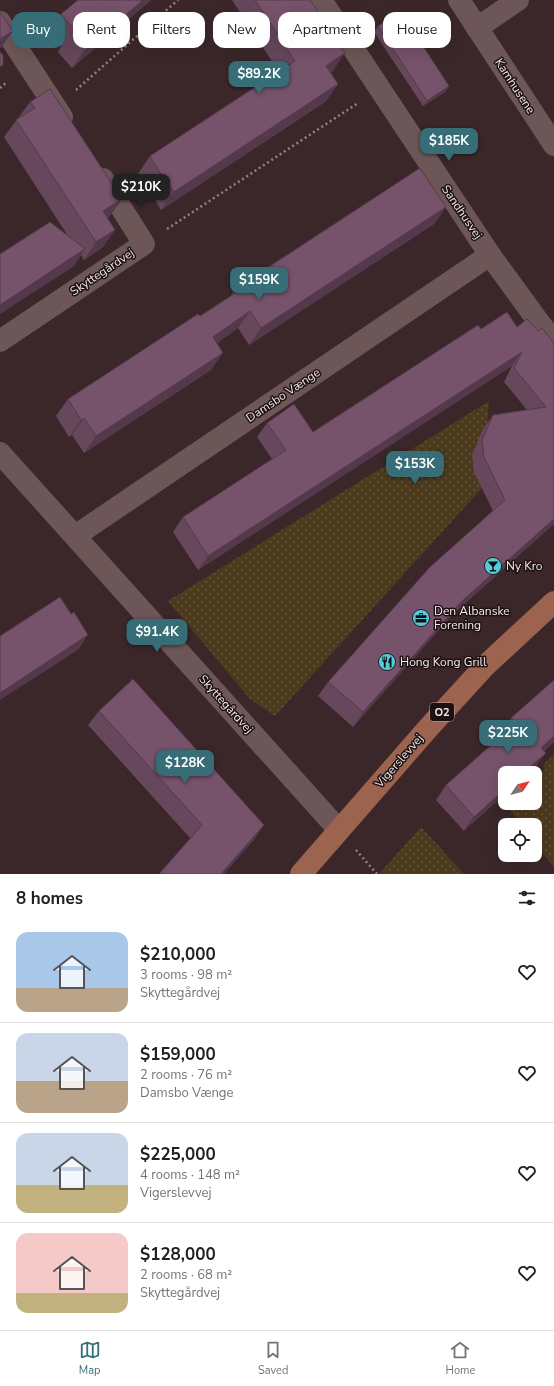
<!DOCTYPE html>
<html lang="en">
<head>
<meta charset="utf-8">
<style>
  body { margin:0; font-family:"Nunito Sans",sans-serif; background:#f2f2f2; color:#202124; height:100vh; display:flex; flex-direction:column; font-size:15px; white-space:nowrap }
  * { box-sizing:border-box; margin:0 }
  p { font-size:13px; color:#757577 }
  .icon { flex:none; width:22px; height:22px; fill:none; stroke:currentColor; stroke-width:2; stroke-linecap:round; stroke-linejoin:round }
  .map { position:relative; height:874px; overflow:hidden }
  .side { display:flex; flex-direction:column; background:#fff; flex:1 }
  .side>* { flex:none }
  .guide { position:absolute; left:12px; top:12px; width:530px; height:36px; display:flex; gap:8px }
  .needle { width:26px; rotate:55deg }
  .fabs { position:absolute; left:498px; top:766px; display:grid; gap:8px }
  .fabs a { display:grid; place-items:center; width:44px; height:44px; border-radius:8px; background:#fff; box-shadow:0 4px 16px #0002; font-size:20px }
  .price { position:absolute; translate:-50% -34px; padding:0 9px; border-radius:8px; background:#366d76; color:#fff; font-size:13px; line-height:26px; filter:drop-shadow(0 1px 2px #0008) }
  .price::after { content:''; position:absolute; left:50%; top:24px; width:12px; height:9px; margin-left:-6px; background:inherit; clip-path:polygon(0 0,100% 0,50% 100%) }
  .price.selected { background:#222; color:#fff }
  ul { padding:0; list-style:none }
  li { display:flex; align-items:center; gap:12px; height:100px; padding:0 16px }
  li+li { border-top:1px solid #e0e0e0 }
  li span { display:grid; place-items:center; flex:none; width:112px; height:80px; border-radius:12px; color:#555 }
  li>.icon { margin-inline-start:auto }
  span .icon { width:48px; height:48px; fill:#fffc; stroke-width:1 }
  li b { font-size:17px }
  h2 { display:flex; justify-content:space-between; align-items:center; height:48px; padding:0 16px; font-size:17px }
  .chip { padding:0 14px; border-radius:12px; background:#fff; box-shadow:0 4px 16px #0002; font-size:14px; line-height:36px }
  .chip.selected { background:#366d76; color:#fff }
  .dock { display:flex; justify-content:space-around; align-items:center; height:56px; border-top:1px solid #e0e0e0; background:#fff; font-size:11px; color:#757577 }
  .dock a { display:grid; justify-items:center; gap:2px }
  .dock .selected { color:#366d76 }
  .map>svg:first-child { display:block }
  .green { fill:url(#green-dots) }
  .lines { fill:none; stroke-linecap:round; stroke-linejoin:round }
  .path { stroke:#928182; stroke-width:2.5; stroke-dasharray:2 3; stroke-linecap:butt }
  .minor { stroke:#6d5658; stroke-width:22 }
  .major { stroke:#9c644e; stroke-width:22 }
  .wall { fill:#66475c }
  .shaded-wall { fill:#53394b }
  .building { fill:#77526b; stroke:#53394b }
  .labels { text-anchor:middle; stroke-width:3; stroke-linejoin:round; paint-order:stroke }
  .shield { fill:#1c1213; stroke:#b5a8a9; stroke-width:1 }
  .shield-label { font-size:11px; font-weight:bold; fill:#f6e8e9 }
  .street-label { font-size:12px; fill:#f6e8e9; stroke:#1c1213 }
  .poi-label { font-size:12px; fill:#f6e8e9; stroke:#1c1213; text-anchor:start }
</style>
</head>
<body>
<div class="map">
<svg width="554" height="874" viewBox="0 0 554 874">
  <defs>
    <pattern id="green-dots" width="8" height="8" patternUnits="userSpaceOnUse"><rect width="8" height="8" fill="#4c3a1d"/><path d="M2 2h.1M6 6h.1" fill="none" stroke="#66563e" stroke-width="1.8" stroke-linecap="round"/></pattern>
  </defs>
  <rect width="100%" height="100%" fill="#3b2729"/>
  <g class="green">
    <polygon points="489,401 482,488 275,716 250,699 168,601"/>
    <polygon points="554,754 554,867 535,843 535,825 521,825 506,805 508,803 535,803 535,778 545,769 543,765"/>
    <polygon points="421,827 464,874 379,874"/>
  </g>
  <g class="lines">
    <g class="path">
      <polyline points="0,88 7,82"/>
      <polyline points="76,90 178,0"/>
      <polyline points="167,229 358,103"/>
      <polyline points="356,850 377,874"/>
    </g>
    <g class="minor">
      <polyline points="321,0 490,255 538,321 554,341"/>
      <polyline points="459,0 554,145"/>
      <polyline points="0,22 62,117"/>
      <polyline points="477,28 518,0"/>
      <polyline points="0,341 144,244 103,179"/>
      <polyline points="0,453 339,830"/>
      <polyline points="75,536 490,255"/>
    </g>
    <polyline class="major" points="301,874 430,726 484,667 554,602"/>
  </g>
  <g class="wall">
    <polygon points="151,0 72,68 58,52 61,46 49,32 61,14"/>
    <polygon points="232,0 310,0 333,71 330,73 338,84 325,102 161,210 151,193 150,194 138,174 150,156 279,72"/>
    <polygon points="378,26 449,86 445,92 423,106 374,32"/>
    <polygon points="30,102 110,216 107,218 103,247 84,260 81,255 73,267 68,236 4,137"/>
    <polygon points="446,207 434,224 249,345 238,328 217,343 211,370 84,453 72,435 69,437 56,416 68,399 230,297 235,289"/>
    <polygon points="517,327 538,331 554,343 554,524 452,615 353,727 318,696 328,682 493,511 474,472 472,455 483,429 493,415 527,410 504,382 512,366 198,570 173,532 183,517 272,459 257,437 267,423 313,432 481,329"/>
    <polygon points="554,680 554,742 544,751 535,767 529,773 505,773 464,831 436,800 446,785 503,734 501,732 511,718"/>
    <polygon points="99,711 254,840 190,838 88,725"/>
  </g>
  <g class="shaded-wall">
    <polygon points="143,0 151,0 72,68 84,51"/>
    <polygon points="13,31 1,48 0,48 0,39"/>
    <polygon points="345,53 333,71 314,84 326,66"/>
    <polygon points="338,84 325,102 161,210 174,192"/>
    <polygon points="449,86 445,92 423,106 427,101"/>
    <polygon points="162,176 163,176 150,194"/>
    <polygon points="122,199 110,216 91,229 103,211"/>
    <polygon points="446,207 434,224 249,345 261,328"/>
    <polygon points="115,230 103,247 84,260 96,242"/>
    <polygon points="85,249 73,267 0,314 0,305"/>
    <polygon points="250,311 238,328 201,354 213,337"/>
    <polygon points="522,352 512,366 198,570 208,556"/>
    <polygon points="223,353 211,370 84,453 96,436"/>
    <polygon points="84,418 72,435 69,437 81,420"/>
    <polygon points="554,519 554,524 452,615 353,727 363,712 462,601"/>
    <polygon points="88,635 78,650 0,700 0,693"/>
    <polygon points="554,736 554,742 531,762 541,748"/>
    <polygon points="546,753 535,767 529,773 523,773"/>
    <polygon points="505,789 505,794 464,831 474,817"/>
    <polygon points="264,825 254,840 224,874 221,874"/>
  </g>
  <g class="building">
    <polygon points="78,0 143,0 84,51 70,34 75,30 61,14"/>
    <polygon points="255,0 310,0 345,53 326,66 338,84 174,192 163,176 162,176 150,156 295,61"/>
    <polygon points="0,12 13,31 0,39"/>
    <polygon points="401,12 449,86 427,101 378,26"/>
    <polygon points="0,52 3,55 3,65 0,67"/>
    <polygon points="50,89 122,199 103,211 115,230 96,242 16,120 35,108 30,102"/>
    <polygon points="420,168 446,207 261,328 250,311 213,337 223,353 96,436 84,418 81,420 68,399 198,314 200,316 237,292 235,289"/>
    <polygon points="50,222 85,249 0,305 0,254"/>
    <polygon points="507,312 517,327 527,319 538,331 542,328 554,343 554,519 462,601 363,712 328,682 430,567 505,500 484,457 482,440 493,415 546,407 514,368 522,352 208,556 183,517 286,450 267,423 294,404 313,432 478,325 481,329"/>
    <polygon points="60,597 71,614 74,612 88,635 0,693 0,636"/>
    <polygon points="133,679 264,825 221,874 159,874 202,825 99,711"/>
    <polygon points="554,680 554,736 541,748 546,753 523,773 505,773 505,789 474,817 446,785 516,723 511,718"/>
  </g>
  <defs>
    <g id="bar-disc" transform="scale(0.9)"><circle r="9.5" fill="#52cbda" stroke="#1c1213"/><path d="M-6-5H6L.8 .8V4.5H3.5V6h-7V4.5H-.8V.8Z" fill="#111"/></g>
    <g id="office-disc" transform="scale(0.9)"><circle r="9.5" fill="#52cbda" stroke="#1c1213"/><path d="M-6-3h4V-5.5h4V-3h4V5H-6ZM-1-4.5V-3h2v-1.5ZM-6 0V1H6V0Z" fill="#111"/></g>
    <g id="restaurant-disc" transform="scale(0.9)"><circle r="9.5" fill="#52cbda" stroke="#1c1213"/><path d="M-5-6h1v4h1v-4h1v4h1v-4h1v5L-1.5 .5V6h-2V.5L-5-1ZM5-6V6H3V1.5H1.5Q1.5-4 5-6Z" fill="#111"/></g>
  </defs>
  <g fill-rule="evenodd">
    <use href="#bar-disc" x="493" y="566"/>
    <use href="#office-disc" x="421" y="618"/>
    <use href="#restaurant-disc" x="387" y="662"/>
  </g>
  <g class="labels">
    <rect class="shield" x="430" y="703" width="24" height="18" rx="3"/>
    <g class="shield-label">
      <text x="442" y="716">O2</text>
    </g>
    <g class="street-label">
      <text transform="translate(515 86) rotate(57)" y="4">Kamhusene</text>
      <text transform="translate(462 212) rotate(56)" y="4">Sandhusvej</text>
      <text transform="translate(102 272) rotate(-34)" y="4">Skyttegårdvej</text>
      <text transform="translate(283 395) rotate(-34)" y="4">Damsbo Vænge</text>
      <text transform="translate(226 704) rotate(48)" y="4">Skyttegårdvej</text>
      <text transform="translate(399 761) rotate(-49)" y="4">Vigerslevvej</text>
    </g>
    <g class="poi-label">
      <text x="506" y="570">Ny Kro</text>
      <text x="434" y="615">Den Albanske<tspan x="434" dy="14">Forening</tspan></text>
      <text x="400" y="666">Hong Kong Grill</text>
    </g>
  </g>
</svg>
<div class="fabs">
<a><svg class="needle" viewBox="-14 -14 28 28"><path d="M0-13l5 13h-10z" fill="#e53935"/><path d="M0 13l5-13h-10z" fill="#757577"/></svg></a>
<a><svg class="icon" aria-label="locate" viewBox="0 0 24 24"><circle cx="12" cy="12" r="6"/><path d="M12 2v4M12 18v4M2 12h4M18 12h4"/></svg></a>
</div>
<b class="price" style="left:259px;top:95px">$89.2K</b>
<b class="price" style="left:449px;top:162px">$185K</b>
<b class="price selected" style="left:141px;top:208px">$210K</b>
<b class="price" style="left:259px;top:301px">$159K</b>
<b class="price" style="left:415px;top:485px">$153K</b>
<b class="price" style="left:157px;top:653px">$91.4K</b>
<b class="price" style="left:508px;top:754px">$225K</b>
<b class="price" style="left:185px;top:784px">$128K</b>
<div class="guide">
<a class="chip selected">Buy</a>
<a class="chip">Rent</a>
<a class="chip">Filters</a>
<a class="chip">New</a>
<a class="chip">Apartment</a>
<a class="chip">House</a>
</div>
</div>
<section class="side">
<h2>8 homes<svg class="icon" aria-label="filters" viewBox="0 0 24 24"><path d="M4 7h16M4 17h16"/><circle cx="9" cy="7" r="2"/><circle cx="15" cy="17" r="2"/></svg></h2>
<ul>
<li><span style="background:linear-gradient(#a9c7e8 70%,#b9a48a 0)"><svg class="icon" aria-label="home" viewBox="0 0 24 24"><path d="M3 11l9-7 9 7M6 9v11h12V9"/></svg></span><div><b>$210,000</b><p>3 rooms · 98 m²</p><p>Skyttegårdvej</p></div><svg class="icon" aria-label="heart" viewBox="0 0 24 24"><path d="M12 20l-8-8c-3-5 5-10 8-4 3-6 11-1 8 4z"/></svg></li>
<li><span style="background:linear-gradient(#c9d6e8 60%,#b9a48a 0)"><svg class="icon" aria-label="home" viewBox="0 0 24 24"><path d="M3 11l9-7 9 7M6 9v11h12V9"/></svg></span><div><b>$159,000</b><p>2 rooms · 76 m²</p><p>Damsbo Vænge</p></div><svg class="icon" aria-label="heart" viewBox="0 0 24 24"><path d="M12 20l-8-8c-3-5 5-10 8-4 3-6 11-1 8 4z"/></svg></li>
<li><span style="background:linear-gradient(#c9d6e8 65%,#c2b280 0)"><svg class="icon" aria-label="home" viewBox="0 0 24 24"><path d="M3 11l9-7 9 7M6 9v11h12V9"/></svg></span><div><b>$225,000</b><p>4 rooms · 148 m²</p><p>Vigerslevvej</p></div><svg class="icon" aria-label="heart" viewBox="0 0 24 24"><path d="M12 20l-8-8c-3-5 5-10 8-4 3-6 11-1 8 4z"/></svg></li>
<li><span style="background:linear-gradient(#f6c9c9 75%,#c2b280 0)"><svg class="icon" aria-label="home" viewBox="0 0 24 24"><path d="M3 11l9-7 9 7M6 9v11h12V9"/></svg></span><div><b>$128,000</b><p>2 rooms · 68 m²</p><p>Skyttegårdvej</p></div><svg class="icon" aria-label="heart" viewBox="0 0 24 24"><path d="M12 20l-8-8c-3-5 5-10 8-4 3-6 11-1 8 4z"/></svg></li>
</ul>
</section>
<nav class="dock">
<a class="selected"><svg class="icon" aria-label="map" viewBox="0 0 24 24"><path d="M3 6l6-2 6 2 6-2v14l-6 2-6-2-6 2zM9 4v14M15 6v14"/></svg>Map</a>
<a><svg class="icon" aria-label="saved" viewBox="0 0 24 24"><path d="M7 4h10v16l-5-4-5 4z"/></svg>Saved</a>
<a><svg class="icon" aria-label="home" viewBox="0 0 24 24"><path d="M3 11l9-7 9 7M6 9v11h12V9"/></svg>Home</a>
</nav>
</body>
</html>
